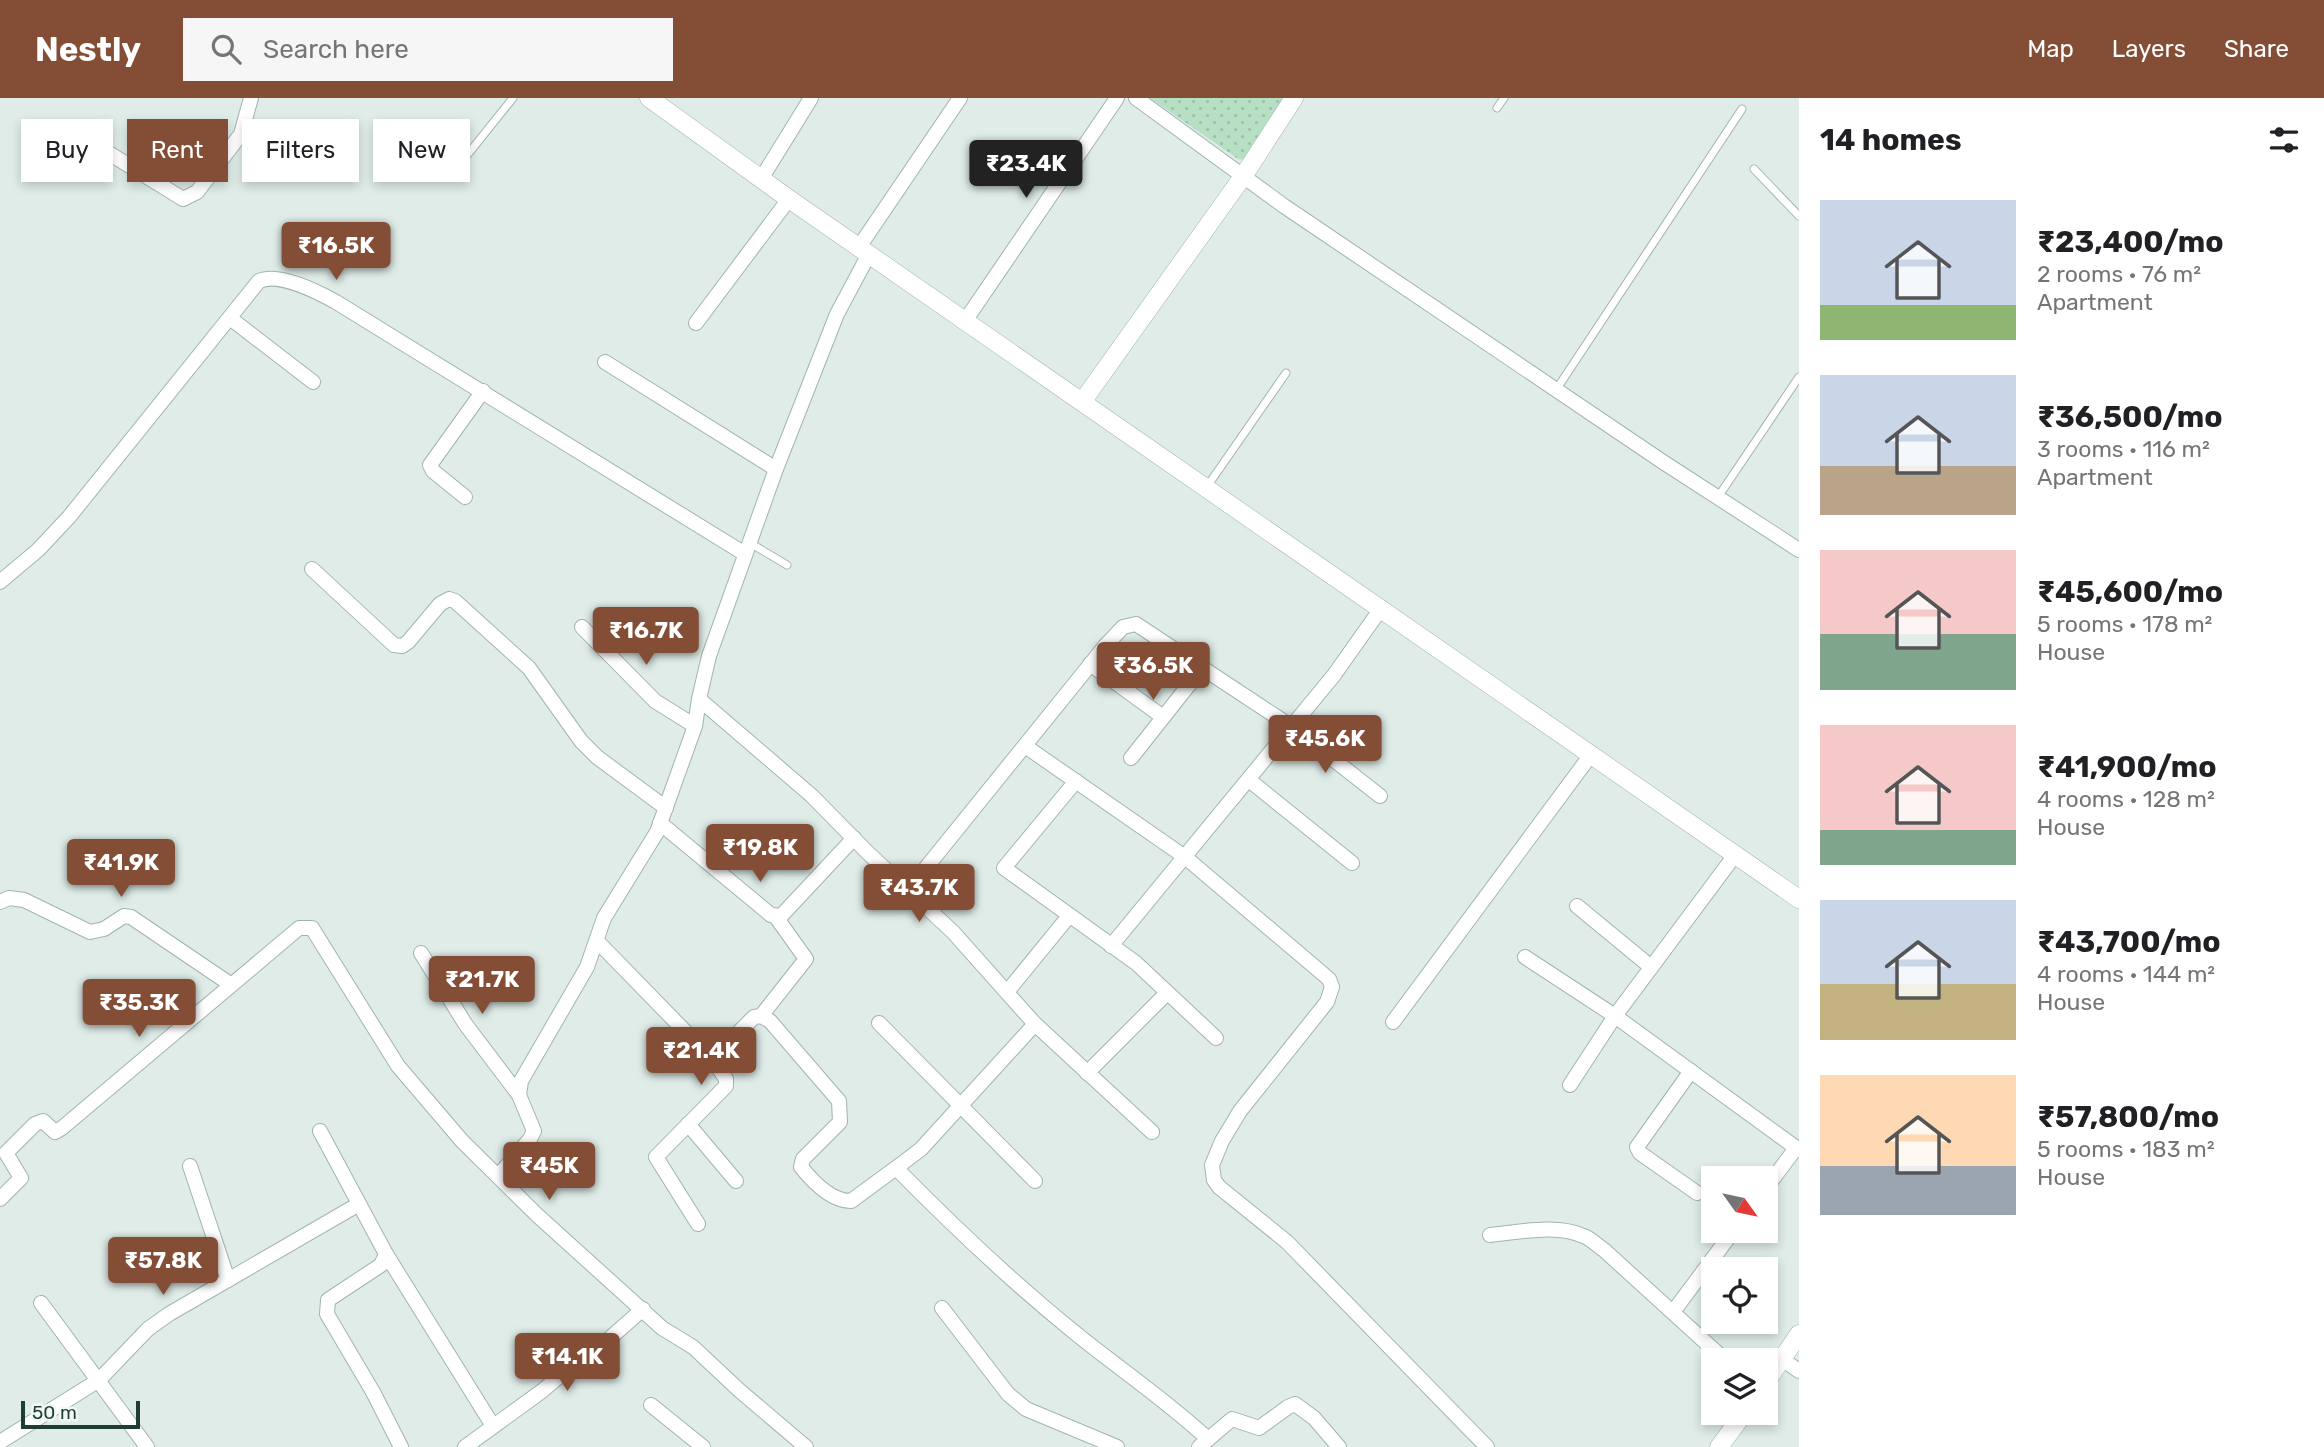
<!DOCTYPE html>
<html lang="en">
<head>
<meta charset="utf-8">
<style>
  body { margin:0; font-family:Rubik,sans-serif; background:#f6f6f6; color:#202124; height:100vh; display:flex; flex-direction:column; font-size:26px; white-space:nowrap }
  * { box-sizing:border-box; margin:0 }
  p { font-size:23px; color:#757577 }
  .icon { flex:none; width:38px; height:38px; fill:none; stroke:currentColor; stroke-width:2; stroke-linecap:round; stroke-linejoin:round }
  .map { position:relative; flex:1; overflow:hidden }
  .drawer { display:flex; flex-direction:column; background:#fff; width:525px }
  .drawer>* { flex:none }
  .hud { position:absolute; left:21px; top:21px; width:665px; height:63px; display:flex; gap:14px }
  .needle { width:46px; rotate:123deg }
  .fabs { position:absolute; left:1701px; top:1068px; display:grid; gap:14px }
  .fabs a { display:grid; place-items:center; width:77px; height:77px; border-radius:0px; background:#fff; box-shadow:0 4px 10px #0003; font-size:35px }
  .scale { position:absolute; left:21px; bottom:18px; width:119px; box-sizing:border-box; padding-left:7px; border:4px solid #1f3d37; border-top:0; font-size:19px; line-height:24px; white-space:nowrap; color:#1f3d37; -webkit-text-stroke:5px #f0f8f5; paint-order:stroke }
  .price { position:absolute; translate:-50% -60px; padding:0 16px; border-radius:7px; background:#844d36; color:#fff; font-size:23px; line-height:46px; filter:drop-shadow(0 2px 4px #0008) }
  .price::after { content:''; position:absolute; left:50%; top:42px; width:21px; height:16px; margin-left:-10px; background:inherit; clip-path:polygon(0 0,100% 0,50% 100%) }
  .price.active { background:#222; color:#fff }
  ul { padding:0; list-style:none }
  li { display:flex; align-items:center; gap:21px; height:175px; padding:0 21px }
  li span { display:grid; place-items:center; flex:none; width:196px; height:140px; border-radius:0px; color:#555 }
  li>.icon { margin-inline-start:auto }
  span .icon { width:84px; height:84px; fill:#fffc; stroke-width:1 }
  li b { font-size:30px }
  h2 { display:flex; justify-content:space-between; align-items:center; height:84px; padding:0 21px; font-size:30px }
  .pill { padding:0 24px; border-radius:0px; background:#fff; box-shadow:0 4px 10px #0003; font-size:24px; line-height:63px }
  .pill.active { background:#844d36; color:#fff }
  header { display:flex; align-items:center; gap:42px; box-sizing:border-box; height:98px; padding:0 35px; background:#844d36; color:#fff }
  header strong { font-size:33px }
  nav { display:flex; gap:38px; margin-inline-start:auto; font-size:24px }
  .search { width:490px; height:63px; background:#f6f6f6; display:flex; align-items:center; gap:18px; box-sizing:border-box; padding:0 24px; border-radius:0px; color:#757577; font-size:26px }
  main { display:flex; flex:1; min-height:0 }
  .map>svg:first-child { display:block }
  .grass { fill:url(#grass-dots) }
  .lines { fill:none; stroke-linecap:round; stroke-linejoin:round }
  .service-casing { stroke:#a2b4af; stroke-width:9 }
  .minor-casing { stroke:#a2b4af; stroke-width:16 }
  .tertiary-casing { stroke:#a2b4af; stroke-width:19 }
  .service { stroke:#fff; stroke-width:7 }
  .minor { stroke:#fff; stroke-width:14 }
  .tertiary { stroke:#fff; stroke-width:18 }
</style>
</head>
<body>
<header>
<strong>Nestly</strong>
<div class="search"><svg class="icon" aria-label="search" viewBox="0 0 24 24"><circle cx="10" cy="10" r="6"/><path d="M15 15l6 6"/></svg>Search here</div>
<nav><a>Map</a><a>Layers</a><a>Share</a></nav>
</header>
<main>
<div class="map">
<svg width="1799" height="1349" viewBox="0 0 1799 1349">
  <defs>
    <pattern id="grass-dots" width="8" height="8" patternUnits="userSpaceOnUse" patternTransform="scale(1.75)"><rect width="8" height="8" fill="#b6dfc4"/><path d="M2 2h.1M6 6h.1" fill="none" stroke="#9cc0a9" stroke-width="1.8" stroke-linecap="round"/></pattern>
  </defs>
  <rect width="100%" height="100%" fill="#dfece7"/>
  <polygon class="grass" points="1150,0 1286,0 1246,62 1238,61"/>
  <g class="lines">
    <g class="service-casing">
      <g id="service">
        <polyline points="1497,10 1504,0"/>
        <polyline points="456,71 513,0"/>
        <polyline points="1754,71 1799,118"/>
        <polyline points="1556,292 1742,11"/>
        <polyline points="1206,390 1286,275"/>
        <polyline points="1718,399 1799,279"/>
        <polyline points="750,445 787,467"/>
      </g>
    </g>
    <g class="minor-casing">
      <g id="minor">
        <polyline points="1136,0 1284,108 1663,364 1799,452"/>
        <polyline points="78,36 183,101 197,94 241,36 251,0"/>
        <polyline points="761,81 811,0"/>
        <polyline points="859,149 960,0"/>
        <polyline points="230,220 313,284"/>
        <polyline points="965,223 1117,0"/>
        <polyline points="696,225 789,101"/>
        <polyline points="605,264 776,371"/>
        <polyline points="465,399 433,373 430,367 483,293"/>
        <polyline points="312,471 394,547 402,548 408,544 440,506 449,501 455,503 529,570 581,643 597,659 666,710"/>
        <path d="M0 484 38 452 69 419 259 183C279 174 318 194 336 204L745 456"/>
        <polyline points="582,529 655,603 695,628"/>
        <polyline points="1090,566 1163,619"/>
        <polyline points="699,601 812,698 868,755 953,834 1035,926 1152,1034"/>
        <polyline points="1025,648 1185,759 1329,881 1332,889 1327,904 1240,1013 1222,1043 1212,1067 1214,1082 1219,1089 1287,1144 1487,1349"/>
        <polyline points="1131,660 1203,569"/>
        <polyline points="1249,682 1352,765"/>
        <polyline points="1076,683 1004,770 1136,865 1216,940"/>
        <polyline points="660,725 771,817 781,818 854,740"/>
        <polyline points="908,792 1106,547 1123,529 1136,526 1292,629 1380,698"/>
        <polyline points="0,804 9,800 24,802 90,834 104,831 124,818 131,819 230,886"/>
        <polyline points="1577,808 1651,869"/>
        <polyline points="597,843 712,961 726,981 726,988 656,1059 698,1126"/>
        <polyline points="1111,848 1334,577 1380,512"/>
        <polyline points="421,855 466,927 519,997"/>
        <polyline points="1525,859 1615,918 1799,1052"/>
        <polyline points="1007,894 1069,818"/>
        <polyline points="761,918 806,861 776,819"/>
        <polyline points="1393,924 1590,658"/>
        <polyline points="879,925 1035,1083"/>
        <path d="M1035 926 921 1051 896 1070C952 1127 1011 1183 1074 1234 1118 1270 1165 1301 1208 1341"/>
        <path d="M712 961 754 919 761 918 770 923 839 1003 840 1024 803 1061 801 1069C813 1084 831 1103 851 1103L896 1070"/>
        <polyline points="1691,973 1637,1049 1640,1055 1697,1095"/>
        <polyline points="1087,975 1167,895"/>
        <polyline points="1570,987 1615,918 1735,757"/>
        <polyline points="688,1026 736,1083"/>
        <polyline points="320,1033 386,1156 381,1167 328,1202 327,1216 373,1294 401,1349"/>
        <polyline points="190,1068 228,1182"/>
        <polyline points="498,1078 530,1041 534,1033 519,997 521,983 587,869 604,820 657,734 695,628 699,601 709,558 776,371 837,216 869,156"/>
        <polyline points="1766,1090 1796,1050"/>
        <polyline points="0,1101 21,1080 6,1055 35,1026 43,1023 55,1034 62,1030 299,830 312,830 398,968 462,1043 537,1117 662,1230 693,1249 740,1293 806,1349"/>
        <path d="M1490 1137C1520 1134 1558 1125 1586 1139 1592 1142 1598 1148 1604 1152L1725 1262"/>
        <polyline points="386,1156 493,1328"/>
        <polyline points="41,1205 147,1349"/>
        <polyline points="942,1210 1008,1296 1026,1311 1117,1349"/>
        <polyline points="1673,1214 1734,1132"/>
        <polyline points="1782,1261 1799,1273"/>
        <polyline points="651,1307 703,1349"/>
        <polyline points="0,1344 99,1282 148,1231 169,1216 359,1106"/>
        <polyline points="465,1349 542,1293 574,1266 592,1256 643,1211"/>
        <polyline points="1199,1349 1232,1321 1259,1330 1288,1309 1295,1306 1314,1320 1339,1349"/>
      </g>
    </g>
    <g class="tertiary-casing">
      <g id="tertiary">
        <polyline points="649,0 789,101 1799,801"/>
        <polyline points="1082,304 1244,77 1294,0"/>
        <polyline points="1766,1284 1799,1236"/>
        <polyline points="1719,1349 1745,1314"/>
      </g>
    </g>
    <use href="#service" class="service"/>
    <use href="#minor" class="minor"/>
    <use href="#tertiary" class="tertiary"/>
  </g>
</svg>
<div class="fabs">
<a><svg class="needle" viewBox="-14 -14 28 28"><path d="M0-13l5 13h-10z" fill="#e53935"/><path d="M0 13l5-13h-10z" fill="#757577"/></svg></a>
<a><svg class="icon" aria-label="locate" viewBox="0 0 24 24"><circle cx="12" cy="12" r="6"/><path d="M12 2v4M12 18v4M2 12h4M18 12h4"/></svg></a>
<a><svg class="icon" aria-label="layers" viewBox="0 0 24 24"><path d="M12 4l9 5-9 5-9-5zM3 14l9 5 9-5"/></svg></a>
</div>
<div class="scale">50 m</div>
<b class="price active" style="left:1026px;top:102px">₹23.4K</b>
<b class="price" style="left:336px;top:184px">₹16.5K</b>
<b class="price" style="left:646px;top:569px">₹16.7K</b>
<b class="price" style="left:1153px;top:604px">₹36.5K</b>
<b class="price" style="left:1325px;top:677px">₹45.6K</b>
<b class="price" style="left:760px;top:786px">₹19.8K</b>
<b class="price" style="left:121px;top:801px">₹41.9K</b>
<b class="price" style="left:919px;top:826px">₹43.7K</b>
<b class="price" style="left:482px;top:918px">₹21.7K</b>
<b class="price" style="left:139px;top:941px">₹35.3K</b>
<b class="price" style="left:701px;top:989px">₹21.4K</b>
<b class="price" style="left:549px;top:1104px">₹45K</b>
<b class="price" style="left:163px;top:1199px">₹57.8K</b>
<b class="price" style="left:567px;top:1295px">₹14.1K</b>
<div class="hud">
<a class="pill">Buy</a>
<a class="pill active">Rent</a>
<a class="pill">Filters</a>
<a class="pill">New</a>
</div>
</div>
<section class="drawer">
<h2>14 homes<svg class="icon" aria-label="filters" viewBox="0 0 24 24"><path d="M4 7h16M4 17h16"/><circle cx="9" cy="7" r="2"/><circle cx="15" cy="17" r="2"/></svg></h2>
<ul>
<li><span style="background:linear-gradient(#c9d6e8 75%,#8fb573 0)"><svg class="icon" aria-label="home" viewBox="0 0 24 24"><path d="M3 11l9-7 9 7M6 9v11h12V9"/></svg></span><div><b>₹23,400/mo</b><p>2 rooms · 76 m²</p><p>Apartment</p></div></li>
<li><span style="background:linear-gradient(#c9d6e8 65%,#b9a48a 0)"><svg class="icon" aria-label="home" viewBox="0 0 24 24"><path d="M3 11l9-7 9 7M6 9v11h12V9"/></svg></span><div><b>₹36,500/mo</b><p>3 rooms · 116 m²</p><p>Apartment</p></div></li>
<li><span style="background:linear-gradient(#f6c9c9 60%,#7fa58c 0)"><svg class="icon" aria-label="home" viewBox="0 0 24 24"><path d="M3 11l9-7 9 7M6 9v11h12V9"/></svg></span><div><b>₹45,600/mo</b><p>5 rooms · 178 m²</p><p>House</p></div></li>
<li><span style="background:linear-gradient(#f6c9c9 75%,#7fa58c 0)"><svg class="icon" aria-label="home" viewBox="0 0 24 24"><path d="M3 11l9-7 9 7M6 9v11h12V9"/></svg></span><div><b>₹41,900/mo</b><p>4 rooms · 128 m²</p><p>House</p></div></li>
<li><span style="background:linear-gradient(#c9d6e8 60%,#c2b280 0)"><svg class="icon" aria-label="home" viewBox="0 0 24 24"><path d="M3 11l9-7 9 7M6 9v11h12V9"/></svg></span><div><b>₹43,700/mo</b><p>4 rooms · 144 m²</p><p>House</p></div></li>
<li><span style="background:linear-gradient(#ffd9b3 65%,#9aa5b1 0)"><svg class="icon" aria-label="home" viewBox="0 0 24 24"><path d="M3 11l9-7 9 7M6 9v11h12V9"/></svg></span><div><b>₹57,800/mo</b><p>5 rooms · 183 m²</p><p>House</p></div></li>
</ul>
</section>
</main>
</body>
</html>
